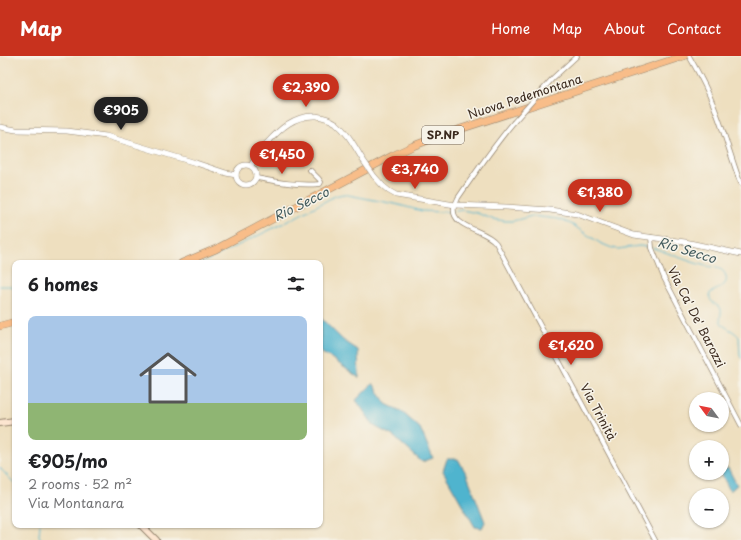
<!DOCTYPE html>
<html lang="en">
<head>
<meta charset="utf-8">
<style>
  body { margin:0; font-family:"Playpen Sans",sans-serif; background:#f6f6f6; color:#202124; height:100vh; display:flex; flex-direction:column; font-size:15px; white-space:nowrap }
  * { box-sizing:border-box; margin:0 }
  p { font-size:13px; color:#757577 }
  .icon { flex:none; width:22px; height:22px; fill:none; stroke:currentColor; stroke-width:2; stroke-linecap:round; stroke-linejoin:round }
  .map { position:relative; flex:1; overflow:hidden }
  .side { position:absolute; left:12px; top:204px; width:311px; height:268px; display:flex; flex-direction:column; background:#fff; border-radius:8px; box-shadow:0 1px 3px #0004 }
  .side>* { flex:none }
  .needle { width:26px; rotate:302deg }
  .controls { position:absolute; left:689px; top:336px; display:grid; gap:8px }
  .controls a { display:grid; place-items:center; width:40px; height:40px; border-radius:50%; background:#fff; box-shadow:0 1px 3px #0004; font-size:20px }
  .price { position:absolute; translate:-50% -34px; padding:0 9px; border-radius:14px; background:#c8321e; color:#fff; font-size:13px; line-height:26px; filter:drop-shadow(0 1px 2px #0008) }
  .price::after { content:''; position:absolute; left:50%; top:24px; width:12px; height:9px; margin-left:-6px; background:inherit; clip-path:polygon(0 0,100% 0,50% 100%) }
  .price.current { background:#222; color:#fff }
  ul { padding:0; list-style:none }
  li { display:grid; align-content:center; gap:8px; height:212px; padding:0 16px }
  li span { display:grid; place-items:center; height:124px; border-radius:8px; color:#555 }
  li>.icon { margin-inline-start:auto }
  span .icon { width:72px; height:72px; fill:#fffc; stroke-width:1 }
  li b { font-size:17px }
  h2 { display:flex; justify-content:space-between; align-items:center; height:48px; padding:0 16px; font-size:17px }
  header { display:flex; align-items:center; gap:24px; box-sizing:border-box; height:56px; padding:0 20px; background:#c8321e; color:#fff }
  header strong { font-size:19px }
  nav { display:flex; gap:22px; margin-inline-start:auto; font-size:14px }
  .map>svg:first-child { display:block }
  .water { fill:#4fb4ce; stroke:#456f76 }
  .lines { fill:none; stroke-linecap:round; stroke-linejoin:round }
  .stream { stroke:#4fb4ce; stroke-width:1 }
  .minor-casing { stroke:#94846e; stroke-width:5.5 }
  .tertiary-casing { stroke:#94846e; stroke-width:6 }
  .secondary-casing { stroke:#94846e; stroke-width:8 }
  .primary-casing { stroke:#94846e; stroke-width:8 }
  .minor { stroke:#fff; stroke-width:4 }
  .tertiary { stroke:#fff; stroke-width:5 }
  .secondary { stroke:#fce5d0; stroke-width:6 }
  .primary { stroke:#f8bd89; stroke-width:7 }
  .minor-bridge-casing { stroke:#94846e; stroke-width:5.5; stroke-linecap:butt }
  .tertiary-bridge-casing { stroke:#94846e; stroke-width:6; stroke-linecap:butt }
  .minor-bridge { stroke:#fff; stroke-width:4 }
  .tertiary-bridge { stroke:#fff; stroke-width:5 }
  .labels { text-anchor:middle; stroke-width:3; stroke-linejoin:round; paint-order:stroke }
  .shield { fill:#f7f3e8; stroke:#73665b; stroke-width:1 }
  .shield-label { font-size:11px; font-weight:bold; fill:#3b2a1e }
  .street-label { font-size:12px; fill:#3b2a1e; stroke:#f7f3e8 }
  .water-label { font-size:13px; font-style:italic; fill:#425a5c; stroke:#f7f3e8 }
</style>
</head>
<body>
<header>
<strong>Map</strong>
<nav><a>Home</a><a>Map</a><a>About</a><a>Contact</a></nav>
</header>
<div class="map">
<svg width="741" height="484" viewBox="0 0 741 484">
  <rect width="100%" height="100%" fill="#f7f3e8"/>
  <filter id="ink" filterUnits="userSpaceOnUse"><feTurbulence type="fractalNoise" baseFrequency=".025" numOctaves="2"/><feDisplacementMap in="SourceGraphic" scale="8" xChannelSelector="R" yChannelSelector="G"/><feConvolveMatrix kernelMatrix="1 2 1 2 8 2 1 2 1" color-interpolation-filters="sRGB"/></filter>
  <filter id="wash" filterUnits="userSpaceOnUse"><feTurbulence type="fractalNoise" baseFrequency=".012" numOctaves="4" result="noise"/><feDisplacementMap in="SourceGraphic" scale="16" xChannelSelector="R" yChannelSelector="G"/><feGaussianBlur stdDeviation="0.9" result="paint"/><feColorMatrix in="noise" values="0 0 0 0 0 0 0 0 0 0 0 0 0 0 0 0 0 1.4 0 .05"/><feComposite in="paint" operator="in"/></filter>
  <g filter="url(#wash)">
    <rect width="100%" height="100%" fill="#eedfbf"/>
    <g class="water">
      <polygon points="320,261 343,284 358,294 359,322 331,302 320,296"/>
      <polygon points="373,327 386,348 401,355 420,372 433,402 422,406 393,380 374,370 356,344"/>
      <polygon points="447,403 458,403 467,419 485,466 482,472 475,471 443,415"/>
      <polygon points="728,412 737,429 730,435 721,417 722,417 722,415"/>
    </g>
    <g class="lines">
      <g class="stream">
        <polyline points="456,155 462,154 477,157 492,163 505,165 513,165 532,160 558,163 571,168 600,187 612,192 618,193 639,190 650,191"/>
        <path d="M653 192C673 198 692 208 712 211 717 212 723 213 725 218 731 229 717 233 710 237 708 246 715 247 721 253 722 257 719 262 721 266 722 271 734 274 739 281L740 299 741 302"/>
        <polyline points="202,207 290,164 335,140 343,138 395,148 422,155 441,156 453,155"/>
        <polyline points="0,230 10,230 15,232"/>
        <polyline points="0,412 15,428"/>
        <polyline points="40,469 39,480 42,484"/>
      </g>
    </g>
  </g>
  <g filter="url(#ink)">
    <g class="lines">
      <g class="minor-casing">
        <g id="minor">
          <path d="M689 0C693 7 697 14 701 22 718 54 727 89 739 123L741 127"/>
          <polyline points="537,40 553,22 577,0"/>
          <path d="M513 67C493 91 475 117 458 142 457 145 455 148 454 151 450 172 486 173 496 187L655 484"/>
          <path d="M257 122C278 126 298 130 320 128L321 126 319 123 310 114"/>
          <polyline points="651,181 652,192 664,222 741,369"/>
        </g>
      </g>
      <g class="tertiary-casing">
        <g id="tertiary">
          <polyline points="0,71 16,74 67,75 106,80 196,107 226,117 236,119"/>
          <circle cx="246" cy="119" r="10"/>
          <path d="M251 110C255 101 261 94 267 87 280 73 294 59 316 60 323 61 330 63 336 67 348 77 355 91 363 104"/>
          <polyline points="374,120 383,130 389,135 396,139 408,141 455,149 506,151 550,154 577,158 634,179 685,186 741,198"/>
        </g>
      </g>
      <g class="secondary-casing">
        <g id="secondary">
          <polyline points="0,367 15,365"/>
          <polyline points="141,469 156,484"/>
        </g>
      </g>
      <g class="primary-casing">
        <g id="primary">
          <polyline points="182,207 216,193 392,100 413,90 442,79 684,0"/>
          <polyline points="0,270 15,266"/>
        </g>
      </g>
      <use href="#minor" class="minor"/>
      <use href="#tertiary" class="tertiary"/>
      <use href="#secondary" class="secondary"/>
      <use href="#primary" class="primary"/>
      <g class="minor-bridge-casing">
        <polyline id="minor-bridge" points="513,67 537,40"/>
      </g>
      <g class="tertiary-bridge-casing">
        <polyline id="tertiary-bridge" points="363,104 374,120"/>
      </g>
      <use href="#minor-bridge" class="minor-bridge"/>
      <use href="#tertiary-bridge" class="tertiary-bridge"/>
    </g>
  </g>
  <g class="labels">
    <rect class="shield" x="422" y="70" width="42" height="18" rx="3"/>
    <g class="shield-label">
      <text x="443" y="83">SP.NP</text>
    </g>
    <g class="street-label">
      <text transform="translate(525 41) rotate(-18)" y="4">Nuova Pedemontana</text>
      <text transform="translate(696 261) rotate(63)" y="4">Via Ca' De' Barozzi</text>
      <text transform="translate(598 356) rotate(62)" y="4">Via Trinità</text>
    </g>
    <g class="water-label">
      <text transform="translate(301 148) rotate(-26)" y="5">Rio Secco</text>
      <text transform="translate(687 194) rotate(17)" y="5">Rio Secco</text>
    </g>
  </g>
</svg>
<div class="controls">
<a><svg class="needle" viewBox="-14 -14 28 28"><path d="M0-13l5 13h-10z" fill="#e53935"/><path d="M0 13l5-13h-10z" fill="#757577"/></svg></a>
<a>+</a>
<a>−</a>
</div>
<b class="price" style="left:306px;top:52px">€2,390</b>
<b class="price current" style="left:121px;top:75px">€905</b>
<b class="price" style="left:282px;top:119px">€1,450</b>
<b class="price" style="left:415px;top:134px">€3,740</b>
<b class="price" style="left:600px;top:157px">€1,380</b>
<b class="price" style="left:571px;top:310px">€1,620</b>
<section class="side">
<h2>6 homes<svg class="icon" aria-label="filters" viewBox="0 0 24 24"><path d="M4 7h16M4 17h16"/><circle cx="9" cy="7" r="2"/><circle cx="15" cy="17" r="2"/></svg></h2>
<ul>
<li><span style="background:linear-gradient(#a9c7e8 70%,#8fb573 0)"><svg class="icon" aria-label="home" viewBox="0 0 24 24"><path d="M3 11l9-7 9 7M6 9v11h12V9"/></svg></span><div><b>€905/mo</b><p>2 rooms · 52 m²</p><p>Via Montanara</p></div></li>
</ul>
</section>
</div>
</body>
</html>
